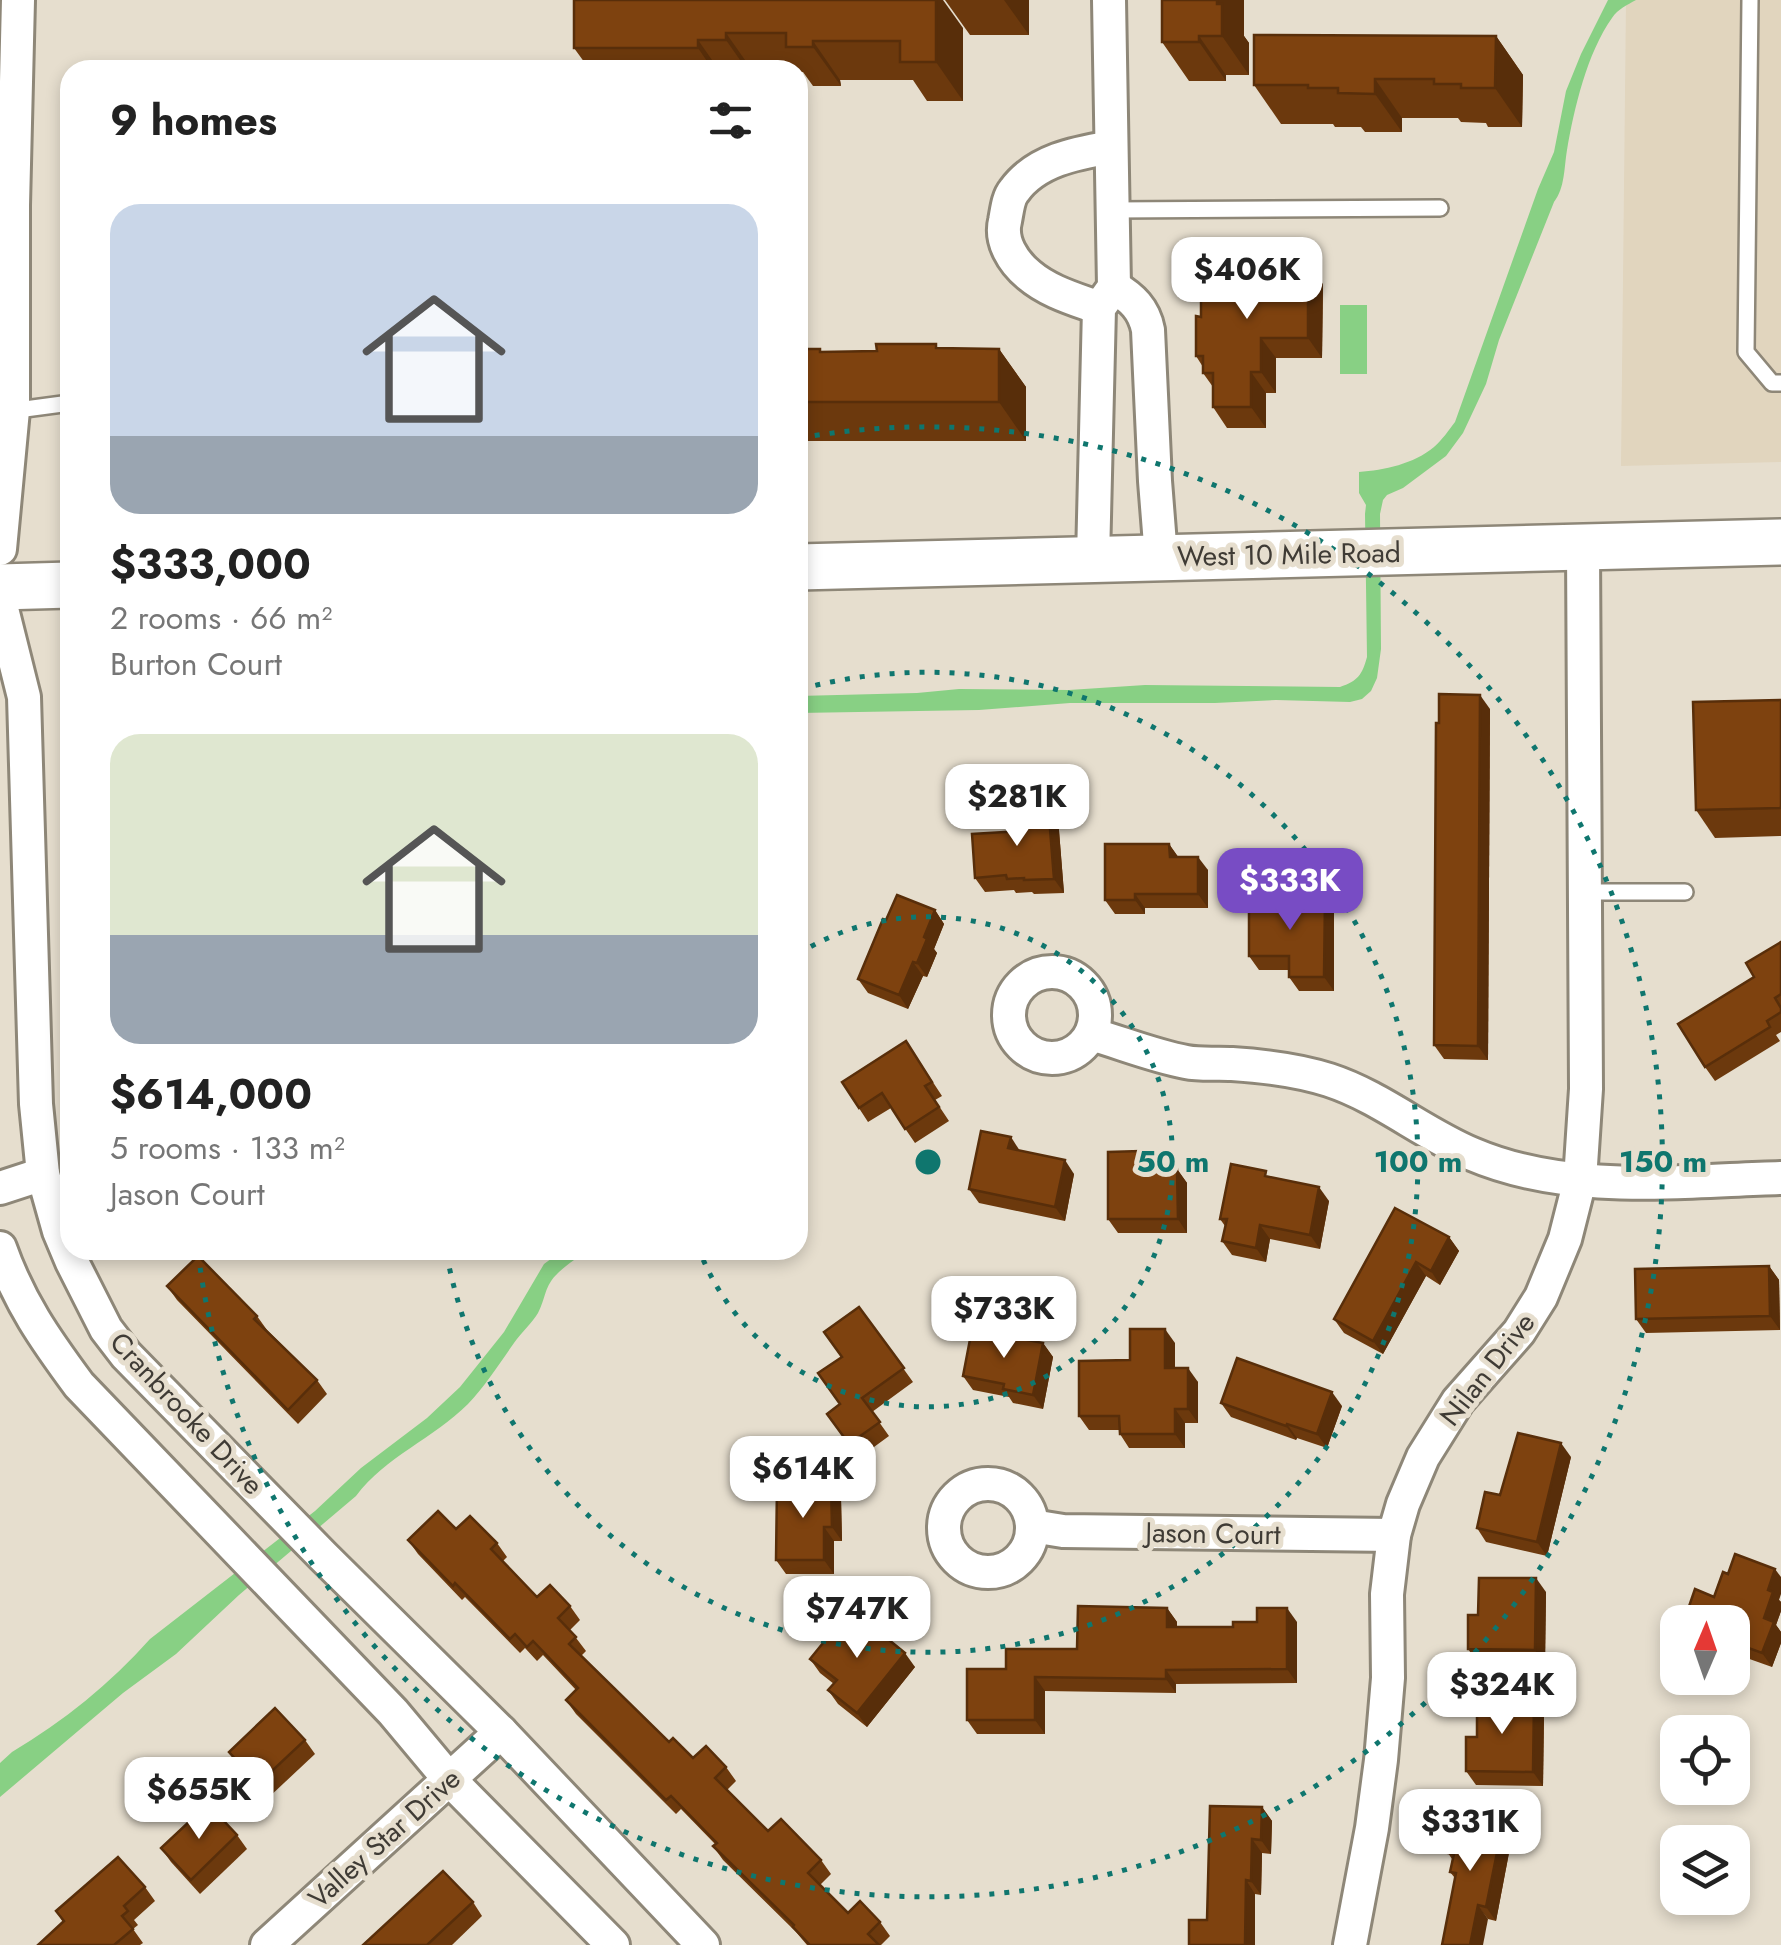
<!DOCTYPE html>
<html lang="en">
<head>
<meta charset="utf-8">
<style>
  body { margin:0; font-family:Jost,sans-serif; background:#f6f6f6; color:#222; height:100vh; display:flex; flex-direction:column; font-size:38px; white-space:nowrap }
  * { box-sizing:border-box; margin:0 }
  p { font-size:32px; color:#767676 }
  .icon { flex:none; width:55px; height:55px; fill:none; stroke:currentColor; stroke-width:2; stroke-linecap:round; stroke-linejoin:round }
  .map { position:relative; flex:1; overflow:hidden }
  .sheet { position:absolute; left:60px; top:60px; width:748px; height:1200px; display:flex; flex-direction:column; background:#fff; border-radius:30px; box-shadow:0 5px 15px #0003 }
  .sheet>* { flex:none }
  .needle { width:65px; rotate:2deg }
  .fabs { position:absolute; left:1660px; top:1605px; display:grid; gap:20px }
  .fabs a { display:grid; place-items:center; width:90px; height:90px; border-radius:20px; background:#fff; box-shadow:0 5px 15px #0003; font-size:50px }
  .price { position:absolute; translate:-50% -85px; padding:0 22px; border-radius:20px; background:#fff; color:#222; font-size:32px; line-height:65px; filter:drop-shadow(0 2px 5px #0008) }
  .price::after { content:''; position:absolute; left:50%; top:60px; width:30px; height:22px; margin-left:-15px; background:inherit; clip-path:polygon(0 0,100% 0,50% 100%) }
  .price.selected { background:#784cc4; color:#fff }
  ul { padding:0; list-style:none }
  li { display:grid; align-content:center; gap:20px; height:530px; padding:0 50px }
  li span { display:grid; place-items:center; height:310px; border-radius:30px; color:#555 }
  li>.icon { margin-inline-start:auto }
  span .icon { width:180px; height:180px; fill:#fffc; stroke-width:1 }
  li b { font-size:42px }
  h2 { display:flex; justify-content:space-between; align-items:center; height:120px; padding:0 50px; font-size:42px }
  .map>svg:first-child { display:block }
  .built { fill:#e1d5be }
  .water { fill:#88d084 }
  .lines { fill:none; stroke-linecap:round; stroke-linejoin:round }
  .service-casing { stroke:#8e8778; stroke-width:20 }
  .minor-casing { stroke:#8e8778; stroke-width:38 }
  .secondary-casing { stroke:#8e8778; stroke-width:50 }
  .service { stroke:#fff; stroke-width:15 }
  .minor { stroke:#fff; stroke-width:32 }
  .secondary { stroke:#fff; stroke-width:45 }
  .wall { fill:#6c390d }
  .shaded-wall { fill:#582e0a }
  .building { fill:#7e420f; stroke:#582e0a; stroke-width:2.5 }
  .ring { fill:none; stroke:#0f766e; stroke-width:5; stroke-dasharray:5 10 }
  .labels { text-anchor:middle; stroke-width:10; stroke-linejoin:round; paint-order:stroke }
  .street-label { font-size:28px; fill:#3f3b35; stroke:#e6dece }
  .centre { fill:#0f766e; stroke:#e6dece; stroke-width:5 }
  .ring-label { font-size:30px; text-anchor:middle; font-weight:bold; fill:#0f766e; stroke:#e6dece; stroke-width:10; stroke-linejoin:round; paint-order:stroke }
</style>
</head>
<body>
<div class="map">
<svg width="1781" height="1945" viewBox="0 0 1781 1945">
  <rect width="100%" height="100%" fill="#e6dece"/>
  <polygon class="built" points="1626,0 1781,0 1781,462 1621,466"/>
  <g class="water">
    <path d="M1608 0H1636C1627 5 1618 9 1612 18 1587 53 1574 109 1567 150 1564 168 1565 188 1554 202L1499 340 1486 384 1463 433 1446 456 1403 488 1387 495 1383 500 1380 514 1381 649 1377 678 1371 691 1362 699 1350 702 1276 700 1215 703H1070L979 710 798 713V696L917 693 959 689 1069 690 1145 685 1340 687C1358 681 1362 675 1367 657L1365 514 1366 505 1359 493V472C1384 470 1414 464 1434 447 1442 440 1449 430 1455 422L1538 189 1554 152 1566 91 1581 54Z"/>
    <rect x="1340" y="305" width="27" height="69"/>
    <path d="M563 1250H589C579 1257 567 1264 558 1273 544 1286 546 1298 538 1313 532 1323 521 1333 514 1343 499 1364 486 1385 468 1404 433 1439 386 1456 356 1496L239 1595 176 1654 123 1693 0 1797V1763L12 1752C64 1721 110 1684 150 1639L315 1511 361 1468 427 1418 460 1387 504 1332 544 1264Z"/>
  </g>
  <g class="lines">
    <g class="service-casing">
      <g id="service">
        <polyline points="1750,0 1746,352 1772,383 1781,383"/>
        <polyline points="1114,210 1440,208"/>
        <polyline points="10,411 70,403"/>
        <polyline points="1585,892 1685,892"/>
      </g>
    </g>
    <g class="minor-casing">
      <g id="minor">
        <path d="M1114 287C1132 298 1144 309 1148 330L1155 481 1161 557"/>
        <path d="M1099 308C1075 299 1049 292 1029 275 1013 262 1000 241 1005 221 1007 211 1008 198 1014 191 1036 160 1077 153 1111 147"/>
        <polyline points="0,549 13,410 13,205 18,0"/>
        <polyline points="1093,559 1099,308 1114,287 1109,0"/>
        <polyline points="0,601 24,697 36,1104 43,1174 59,1231 72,1262 106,1329 126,1355 323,1556 501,1732 703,1945"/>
        <circle cx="1052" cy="1015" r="43"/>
        <path d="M1091 1034C1122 1043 1154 1056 1186 1062 1201 1065 1217 1063 1232 1064 1264 1066 1298 1070 1329 1080 1381 1097 1422 1133 1472 1154 1568 1195 1679 1181 1781 1178"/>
        <polyline points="0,1188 43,1174"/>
        <path d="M0 1248C19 1302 45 1339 79 1385L393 1712 449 1779 613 1945"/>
        <circle cx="988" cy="1528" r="44"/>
        <polyline points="1032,1526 1063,1531 1394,1535"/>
        <polyline points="267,1945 501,1732"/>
        <polyline points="1350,1945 1372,1828 1381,1760 1388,1678 1387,1594 1394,1535 1403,1504 1423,1457 1458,1401 1519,1332 1541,1297 1565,1239 1580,1180 1586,1089 1583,548"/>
      </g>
    </g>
    <g class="secondary-casing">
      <g id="secondary">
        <polyline points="798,567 1781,542"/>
        <polyline points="0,587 70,585"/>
      </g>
    </g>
    <use href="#service" class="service"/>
    <use href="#minor" class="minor"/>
    <use href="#secondary" class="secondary"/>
  </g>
  <g class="wall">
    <polygon points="574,0 963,28 963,101 927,101 913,80 840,80 841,86 813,86 803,72 798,72 798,70 590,70 574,48"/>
    <polygon points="945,0 1029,0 1029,35 970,35"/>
    <polygon points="1162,0 1244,0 1244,36 1249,43 1249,75 1226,75 1226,81 1189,81 1162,42"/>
    <polygon points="1496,36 1523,75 1522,127 1488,127 1486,123 1461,122 1458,118 1402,118 1402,132 1365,132 1361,127 1335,127 1333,124 1281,124 1254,85"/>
    <polygon points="1323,284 1322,358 1276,358 1276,393 1266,393 1266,428 1227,428 1213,407 1213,387 1203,373 1203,367 1196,356 1201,317"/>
    <polygon points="939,348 999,349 1026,387 1026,441 798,441 798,349 822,352"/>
    <polygon points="1781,700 1781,836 1715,838 1696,810"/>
    <polygon points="1490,709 1488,1060 1444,1059 1434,1045"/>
    <polygon points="1058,818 1064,893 1034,894 1032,892 1016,893 1014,890 985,892 975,878 1022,831"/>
    <polygon points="1169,844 1178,857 1208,870 1208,908 1145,908 1145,914 1115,914 1105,900"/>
    <polygon points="1325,899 1334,913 1334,991 1299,991 1289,977 1289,970 1259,970 1249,956"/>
    <polygon points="935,910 944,924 934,949 937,953 927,977 923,976 908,1009 868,993 858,979 886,920"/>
    <polygon points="1781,942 1781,1032 1776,1035 1780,1041 1715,1081 1705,1067 1754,977"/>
    <polygon points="906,1041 942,1096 935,1100 949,1121 915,1143 891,1108 868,1122 842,1082"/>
    <polygon points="1020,1151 1074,1174 1065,1221 979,1203 969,1189"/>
    <polygon points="1140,1151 1148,1163 1158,1169 1177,1169 1187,1183 1187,1233 1118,1233 1108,1219"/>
    <polygon points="1270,1177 1329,1201 1320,1249 1270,1239 1266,1262 1232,1255 1222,1241 1225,1226 1220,1219"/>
    <polygon points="1449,1237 1459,1251 1440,1285 1426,1276 1383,1354 1344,1333 1334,1319"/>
    <polygon points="1769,1266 1779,1280 1780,1330 1646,1333 1636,1319"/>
    <polygon points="167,1286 257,1316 267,1330 317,1380 327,1394 298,1424 177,1300"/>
    <polygon points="859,1307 913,1382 872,1412 889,1436 859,1458 827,1414 840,1404 841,1357"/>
    <polygon points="1043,1343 1053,1357 1043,1409 1013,1403 1009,1397 973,1390 963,1376"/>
    <polygon points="1175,1343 1175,1368 1198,1382 1198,1423 1185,1423 1185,1448 1129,1448 1120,1434 1120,1430 1089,1430 1079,1416 1130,1360"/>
    <polygon points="1221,1403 1342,1406 1327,1448 1297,1438 1296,1440 1231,1417"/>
    <polygon points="1571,1457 1547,1556 1486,1542 1477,1528"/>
    <polygon points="831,1484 841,1498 842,1541 834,1541 834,1574 786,1574 776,1560"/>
    <polygon points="456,1529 497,1543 507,1557 503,1561 537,1597 570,1606 580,1620 570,1630 586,1651 581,1656 669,1742 693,1758 726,1767 736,1781 727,1790 768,1831 821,1860 831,1874 820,1885 848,1913 880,1922 890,1936 881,1945 807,1945 796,1932 723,1860 713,1846 715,1844 681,1809 676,1814 576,1714 566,1700 576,1690 543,1655 537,1661 525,1648 520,1653 465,1597 462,1600 418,1554 408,1540"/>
    <polygon points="1546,1592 1545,1664 1478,1663 1468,1649 1478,1615"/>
    <polygon points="1714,1597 1779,1600 1781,1602 1781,1611 1776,1625 1781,1632 1781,1643 1772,1667 1741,1656 1737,1650 1732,1649 1732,1622 1685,1622 1684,1621"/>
    <polygon points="1167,1608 1177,1622 1177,1627 1233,1627 1297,1622 1297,1683 1176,1684 1176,1693 1045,1691 1045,1734 977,1734 967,1720 1006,1669 1077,1649"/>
    <polygon points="861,1629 915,1667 867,1727 838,1704 828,1690 834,1684 820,1673 810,1659"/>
    <polygon points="1544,1714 1543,1786 1476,1785 1466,1771 1477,1737"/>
    <polygon points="305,1740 315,1754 268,1798 238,1766 229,1752"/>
    <polygon points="1262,1807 1272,1821 1271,1854 1262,1853 1261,1895 1255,1894 1207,1920"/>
    <polygon points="237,1835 247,1849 200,1894 171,1862 161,1848"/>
    <polygon points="1512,1837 1496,1921 1488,1919 1450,1872 1452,1859 1448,1853"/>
    <polygon points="145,1887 155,1901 134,1920 138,1925 133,1929 143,1943 140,1945 38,1945 63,1922 56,1911"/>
    <polygon points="473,1902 482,1916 452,1945 363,1945"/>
  </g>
  <g class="shaded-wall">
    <polygon points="936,0 943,0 963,28 963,101 936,62"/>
    <polygon points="1004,0 1029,0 1029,35"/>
    <polygon points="1217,0 1244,0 1244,36 1249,43 1249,75 1222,36"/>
    <polygon points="726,33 752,70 747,70 726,40"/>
    <polygon points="1199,36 1226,75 1226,81 1199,42"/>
    <polygon points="1496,36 1523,75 1522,127 1495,88"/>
    <polygon points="698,40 719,70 713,70 698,48"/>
    <polygon points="813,41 840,80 841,86 813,47"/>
    <polygon points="1375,79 1402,118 1402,132 1375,94"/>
    <polygon points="1308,264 1323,284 1322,358 1308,338"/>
    <polygon points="1261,338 1276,358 1276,393 1261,372"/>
    <polygon points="999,349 1026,387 1026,441 999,402"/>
    <polygon points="1251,372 1266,393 1266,428 1251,407"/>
    <polygon points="1480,695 1490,709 1488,1060 1478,1046"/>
    <polygon points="1048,804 1058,818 1064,893 1054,879"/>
    <polygon points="1169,844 1179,858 1170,857"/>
    <polygon points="1198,857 1208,870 1208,908 1198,894"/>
    <polygon points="1135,894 1145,908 1145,914 1135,900"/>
    <polygon points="1325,899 1334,913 1334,991 1324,977"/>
    <polygon points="935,910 944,924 934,949 937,953 927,977 917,963 924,937"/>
    <polygon points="913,962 923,976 908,1009 899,995"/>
    <polygon points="1011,1137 1020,1151 1008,1148"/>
    <polygon points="1140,1151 1149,1165 1140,1163"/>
    <polygon points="1065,1160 1074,1174 1065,1221 1055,1207"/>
    <polygon points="1177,1169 1187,1183 1187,1233 1178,1219"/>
    <polygon points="1319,1187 1329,1201 1320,1249 1310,1235"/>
    <polygon points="1260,1225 1270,1239 1266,1262 1256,1248"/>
    <polygon points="1449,1237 1459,1251 1440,1285 1431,1271"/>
    <polygon points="1416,1262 1426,1276 1383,1354 1373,1341"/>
    <polygon points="1769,1266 1779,1280 1780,1330 1770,1316"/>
    <polygon points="1165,1329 1175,1343 1175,1382 1165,1368"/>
    <polygon points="1043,1343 1053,1357 1043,1409 1033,1395"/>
    <polygon points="1188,1368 1198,1382 1198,1423 1188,1409"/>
    <polygon points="1332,1392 1342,1406 1327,1448 1317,1434"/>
    <polygon points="1175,1409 1185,1423 1185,1448 1175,1434"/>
    <polygon points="1287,1424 1297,1438 1296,1440 1286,1426"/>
    <polygon points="1561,1443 1571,1457 1547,1556 1537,1542"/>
    <polygon points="831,1484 841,1498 842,1541 832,1527"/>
    <polygon points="824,1527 834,1541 834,1574 824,1560"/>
    <polygon points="1775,1569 1781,1577 1781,1594 1779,1600 1781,1602 1781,1611 1776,1625 1781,1632 1781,1643 1772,1667 1762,1653 1764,1618 1768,1590"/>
    <polygon points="1536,1578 1546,1592 1545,1664 1535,1650"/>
    <polygon points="1167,1608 1177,1622 1177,1641 1167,1627"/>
    <polygon points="1287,1608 1297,1622 1297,1683 1287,1669"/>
    <polygon points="905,1653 915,1667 867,1727 857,1713"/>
    <polygon points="1166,1670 1176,1684 1176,1693 1166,1679"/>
    <polygon points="1035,1677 1045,1691 1045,1734 1035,1720"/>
    <polygon points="1534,1700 1544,1714 1543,1786 1533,1772"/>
    <polygon points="1262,1807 1272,1821 1271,1854 1261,1840"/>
    <polygon points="1503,1823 1512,1837 1496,1921 1486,1907"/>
    <polygon points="1252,1839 1262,1853 1261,1895 1251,1881"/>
    <polygon points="1246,1880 1255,1894 1255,1945 1245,1945"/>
    <polygon points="1478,1905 1488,1919 1483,1945 1470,1945"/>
  </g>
  <g class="building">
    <polygon points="574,0 936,0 936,62 900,62 900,41 813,41 813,47 786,47 786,33 726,33 726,40 698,40 698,48 574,48"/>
    <polygon points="1162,0 1217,0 1217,4 1222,4 1222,36 1199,36 1199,42 1162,42"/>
    <polygon points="1254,35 1496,36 1495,88 1461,88 1461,84 1434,84 1434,79 1375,79 1375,94 1338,93 1338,88 1308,88 1308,85 1254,85"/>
    <polygon points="1206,263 1308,264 1308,338 1261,338 1261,372 1251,372 1251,407 1213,407 1213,373 1203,373 1203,356 1196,356 1196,316 1201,317 1201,298 1206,298"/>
    <polygon points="876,344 936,344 936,348 999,349 999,402 798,402 798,349 820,349 820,352 877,351"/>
    <polygon points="1439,694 1480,695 1478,1046 1434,1045 1436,723 1439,723"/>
    <polygon points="1781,700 1781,808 1696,810 1693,702"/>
    <polygon points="1048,804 1054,879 1024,880 1024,878 1007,879 1006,875 975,878 972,834 1022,831 1020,806"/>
    <polygon points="1105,844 1169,844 1170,857 1198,857 1198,894 1135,894 1135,900 1105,900"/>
    <polygon points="897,895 935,910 924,937 927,939 917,963 913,962 899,995 858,979 883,919 886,920"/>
    <polygon points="1249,899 1325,899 1324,977 1289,977 1289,956 1249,956"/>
    <polygon points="1781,942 1781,994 1775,998 1781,1008 1781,1012 1767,1021 1770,1027 1705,1067 1678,1024 1754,977 1746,963"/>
    <polygon points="906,1041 932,1082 925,1086 939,1107 905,1129 882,1093 859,1108 842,1082"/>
    <polygon points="981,1131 1011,1137 1008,1148 1065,1160 1055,1207 969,1189"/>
    <polygon points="1140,1151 1140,1163 1154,1163 1153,1169 1177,1169 1178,1219 1108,1219 1108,1152"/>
    <polygon points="1231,1164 1266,1171 1265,1176 1319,1187 1310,1235 1260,1225 1256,1248 1222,1241 1227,1219 1220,1219"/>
    <polygon points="1395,1208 1449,1237 1431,1271 1416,1262 1373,1341 1334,1319"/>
    <polygon points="198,1256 257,1316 254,1319 317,1380 288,1410 167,1286"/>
    <polygon points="1769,1266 1770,1316 1636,1319 1635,1269"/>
    <polygon points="859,1307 904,1368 862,1398 880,1422 849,1444 827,1414 840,1404 818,1373 842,1357 824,1332"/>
    <polygon points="972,1329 1043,1343 1033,1395 1003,1389 1004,1384 963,1376"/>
    <polygon points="1130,1329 1165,1329 1165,1368 1188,1368 1188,1409 1175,1409 1175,1434 1120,1434 1119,1416 1079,1416 1079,1361 1130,1360"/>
    <polygon points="1237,1358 1332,1392 1317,1434 1287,1424 1286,1426 1221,1403"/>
    <polygon points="1518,1433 1561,1443 1537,1542 1477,1528 1485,1492 1500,1495"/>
    <polygon points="831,1484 832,1527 824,1527 824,1560 776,1560 777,1485"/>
    <polygon points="438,1511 456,1529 470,1516 497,1543 491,1549 537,1597 550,1585 570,1606 558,1618 576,1637 569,1644 669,1742 673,1738 693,1758 706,1746 726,1767 715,1778 768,1831 781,1819 821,1860 808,1873 848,1913 860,1901 880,1922 868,1934 879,1945 810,1945 793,1927 794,1925 713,1846 717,1843 671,1796 666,1800 566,1700 578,1688 533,1641 527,1647 515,1634 510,1639 455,1583 453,1586 408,1540"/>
    <polygon points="1735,1554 1775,1569 1768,1590 1773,1592 1764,1618 1774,1622 1762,1653 1732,1642 1732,1622 1689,1622 1684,1621 1695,1589 1714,1597 1723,1572 1728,1574"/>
    <polygon points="1479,1578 1536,1578 1535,1650 1468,1649 1468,1615 1478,1615"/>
    <polygon points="1078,1606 1167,1608 1167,1627 1233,1627 1233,1622 1257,1622 1257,1608 1287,1608 1287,1669 1166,1670 1166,1679 1035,1677 1035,1720 967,1720 967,1669 1006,1669 1006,1649 1077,1649"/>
    <polygon points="845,1616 861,1629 867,1622 905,1653 857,1713 828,1690 837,1680 810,1659"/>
    <polygon points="1477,1700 1534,1700 1533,1772 1466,1771 1466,1737 1477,1737"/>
    <polygon points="275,1708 305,1740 258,1784 229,1752"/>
    <polygon points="208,1804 237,1835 191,1880 161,1848"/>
    <polygon points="1210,1806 1262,1807 1261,1840 1252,1839 1251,1881 1246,1880 1245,1945 1189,1945 1189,1920 1207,1920"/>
    <polygon points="1455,1814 1503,1823 1486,1907 1478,1905 1470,1945 1442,1945 1456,1873 1450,1872 1454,1854 1448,1853"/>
    <polygon points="118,1857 145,1887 124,1906 128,1911 122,1916 133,1929 114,1945 38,1945 64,1921 56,1911"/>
    <polygon points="443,1871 473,1902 427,1945 363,1945"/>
  </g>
  <g class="ring">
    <path d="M798 954A245 245 0 1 1 700 1252"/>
    <path d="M801 689A490 490 0 1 1 446 1251"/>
    <path d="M800 438A735 735 0 1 1 198 1252"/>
  </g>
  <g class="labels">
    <g class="street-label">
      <text transform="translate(1289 554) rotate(-1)" y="10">West 10 Mile Road</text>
      <text transform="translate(1487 1369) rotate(-52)" y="10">Nilan Drive</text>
      <text transform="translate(187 1413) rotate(47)" y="10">Cranbrooke Drive</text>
      <text transform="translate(1213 1533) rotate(1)" y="10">Jason Court</text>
      <text transform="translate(384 1838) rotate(-42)" y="10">Valley Star Drive</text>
    </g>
  </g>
  <circle cx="928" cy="1162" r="15" class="centre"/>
  <g class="ring-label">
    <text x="1173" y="1172">50 m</text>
    <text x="1418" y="1172">100 m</text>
    <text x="1663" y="1172">150 m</text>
  </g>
</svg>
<div class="fabs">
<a><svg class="needle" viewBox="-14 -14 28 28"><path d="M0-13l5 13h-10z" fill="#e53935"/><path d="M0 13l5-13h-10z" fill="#767676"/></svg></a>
<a><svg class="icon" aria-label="locate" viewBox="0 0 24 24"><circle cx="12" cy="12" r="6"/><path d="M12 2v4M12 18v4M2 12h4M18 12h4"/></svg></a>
<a><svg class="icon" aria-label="layers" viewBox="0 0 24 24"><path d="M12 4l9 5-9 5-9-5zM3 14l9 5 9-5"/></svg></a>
</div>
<b class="price" style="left:1247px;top:322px">$406K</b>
<b class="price" style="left:1017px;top:849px">$281K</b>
<b class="price selected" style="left:1290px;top:933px">$333K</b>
<b class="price" style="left:1004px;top:1361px">$733K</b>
<b class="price" style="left:803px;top:1521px">$614K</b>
<b class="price" style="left:857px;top:1661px">$747K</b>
<b class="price" style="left:1502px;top:1737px">$324K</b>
<b class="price" style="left:199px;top:1842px">$655K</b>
<b class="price" style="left:1470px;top:1874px">$331K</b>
<section class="sheet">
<h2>9 homes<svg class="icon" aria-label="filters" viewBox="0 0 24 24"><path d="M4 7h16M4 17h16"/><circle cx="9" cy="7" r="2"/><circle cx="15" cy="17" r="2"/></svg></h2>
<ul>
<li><span style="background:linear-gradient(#c9d6e8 75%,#9aa5b1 0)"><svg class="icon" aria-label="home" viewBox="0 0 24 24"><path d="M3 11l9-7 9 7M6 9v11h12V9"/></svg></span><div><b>$333,000</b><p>2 rooms · 66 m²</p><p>Burton Court</p></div></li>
<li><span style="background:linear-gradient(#dfe7d0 65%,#9aa5b1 0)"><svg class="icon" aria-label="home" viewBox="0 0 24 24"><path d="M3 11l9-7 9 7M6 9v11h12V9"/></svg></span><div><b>$614,000</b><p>5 rooms · 133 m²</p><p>Jason Court</p></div></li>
</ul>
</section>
</div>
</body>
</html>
